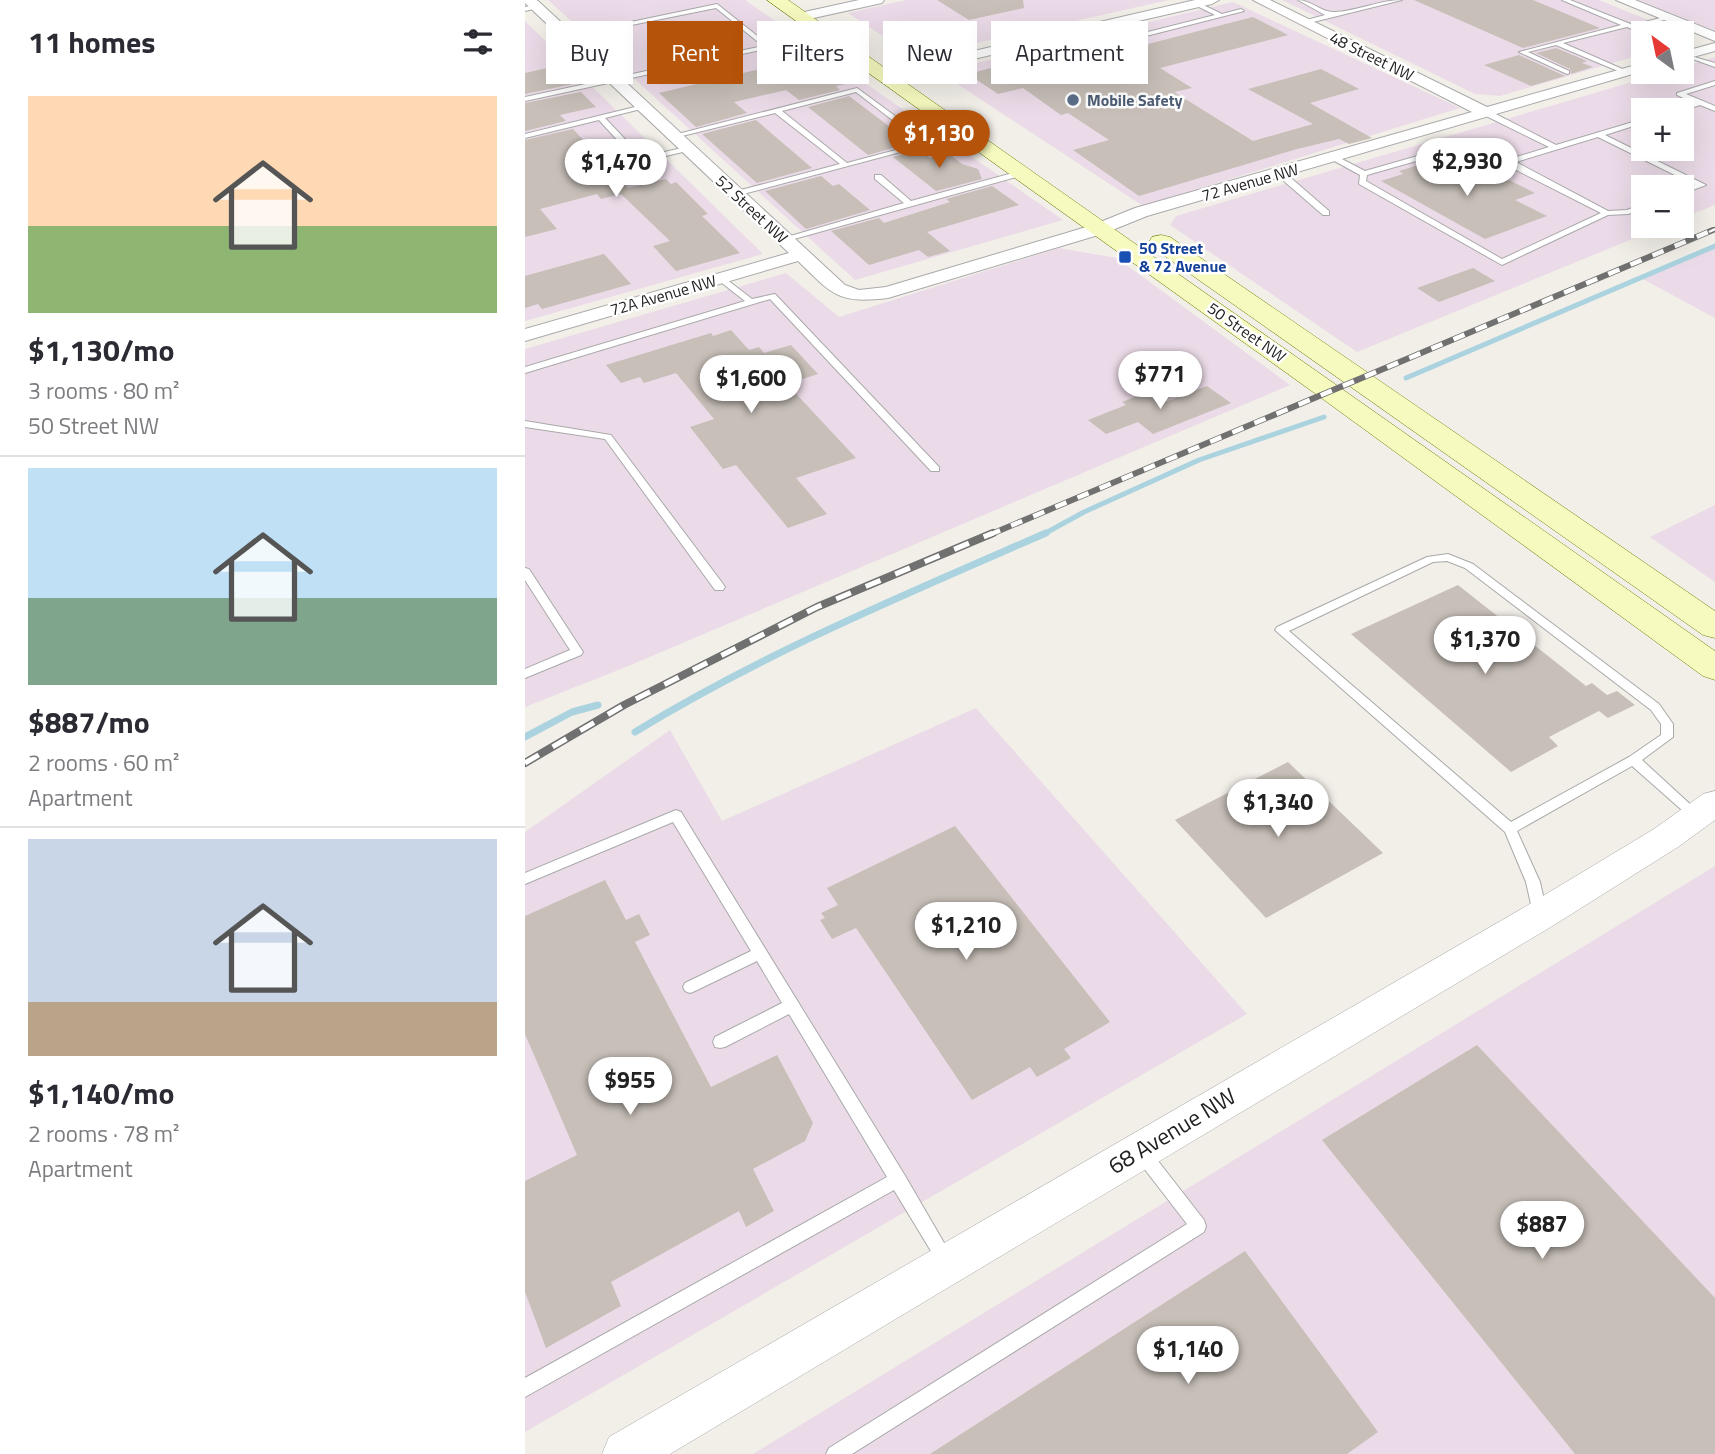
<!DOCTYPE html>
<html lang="en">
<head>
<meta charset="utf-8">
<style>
  body { margin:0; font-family:"Titillium Web",sans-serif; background:#f7f7f7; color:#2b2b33; height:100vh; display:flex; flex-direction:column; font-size:26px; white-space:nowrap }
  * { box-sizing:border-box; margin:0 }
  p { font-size:23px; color:#7c7c81 }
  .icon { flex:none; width:38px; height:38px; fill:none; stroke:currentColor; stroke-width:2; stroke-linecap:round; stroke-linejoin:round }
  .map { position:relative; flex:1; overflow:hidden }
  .side { display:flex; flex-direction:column; background:#fff; width:525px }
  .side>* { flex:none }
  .top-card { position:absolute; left:21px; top:21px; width:665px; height:63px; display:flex; gap:14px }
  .needle { width:46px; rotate:327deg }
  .controls { position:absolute; left:1106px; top:21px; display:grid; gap:14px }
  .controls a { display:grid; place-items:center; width:63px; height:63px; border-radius:0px; background:#fff; box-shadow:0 7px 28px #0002; font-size:35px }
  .price { position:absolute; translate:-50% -60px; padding:0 16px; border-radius:24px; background:#fff; color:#222; font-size:23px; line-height:46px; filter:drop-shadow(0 2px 4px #0008) }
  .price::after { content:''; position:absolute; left:50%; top:42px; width:21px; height:16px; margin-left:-10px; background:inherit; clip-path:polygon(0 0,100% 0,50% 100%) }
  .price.current { background:#b45309; color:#fff }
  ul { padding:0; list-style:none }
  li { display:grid; align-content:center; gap:14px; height:371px; padding:0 28px }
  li+li { border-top:2px solid #e1e1e2 }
  li span { display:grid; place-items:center; height:217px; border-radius:0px; color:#555 }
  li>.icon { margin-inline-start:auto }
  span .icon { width:126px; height:126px; fill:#fffc; stroke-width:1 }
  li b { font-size:30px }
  h2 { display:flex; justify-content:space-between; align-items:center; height:84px; padding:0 28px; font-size:30px }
  .pill { padding:0 24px; border-radius:0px; background:#fff; box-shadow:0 7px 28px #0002; font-size:24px; line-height:63px }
  .pill.current { background:#b45309; color:#fff }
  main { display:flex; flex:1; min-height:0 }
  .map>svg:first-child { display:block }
  .industrial { fill:#ebdbe8; fill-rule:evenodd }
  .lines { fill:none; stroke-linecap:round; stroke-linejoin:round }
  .stream-far1 { stroke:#aad3df; stroke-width:5 }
  .stream { stroke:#aad3df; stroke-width:7 }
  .building { fill:#c7bfb8 }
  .service-casing { stroke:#a9a9a9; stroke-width:2 }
  .minor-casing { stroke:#a9a9a9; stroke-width:2 }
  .tertiary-casing { stroke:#a9a9a9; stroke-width:1 }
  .secondary-casing { stroke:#707d05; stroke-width:1 }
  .service { fill:#fff; fill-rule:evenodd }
  .minor { fill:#fff; fill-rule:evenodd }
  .tertiary { fill:#fff; fill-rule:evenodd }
  .secondary { fill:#f7fabf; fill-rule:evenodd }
  .rail-far2-casing { stroke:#707070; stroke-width:4.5 }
  .rail-far1-casing { stroke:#707070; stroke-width:6 }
  .rail-casing { stroke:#707070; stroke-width:8 }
  .rail-far2 { stroke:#fff; stroke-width:2.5; stroke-dasharray:9; stroke-linecap:butt }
  .rail-far1 { stroke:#fff; stroke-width:4.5; stroke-dasharray:12; stroke-linecap:butt }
  .rail { stroke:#fff; stroke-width:5; stroke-dasharray:16; stroke-linecap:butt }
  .service-dot { fill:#5c6f8a; stroke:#fff; stroke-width:2.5 }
  .transit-dot { fill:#1a4fb4; stroke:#fff; stroke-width:2.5 }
  .labels { text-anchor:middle; stroke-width:5; stroke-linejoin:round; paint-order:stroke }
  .far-street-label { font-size:16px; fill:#222; stroke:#fff }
  .far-service-label { font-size:16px; font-weight:bold; fill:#4e5e75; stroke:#fff; text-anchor:start }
  .far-transit-label { font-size:16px; font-weight:bold; fill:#164399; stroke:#fff; text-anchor:start }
  .near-street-label { font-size:23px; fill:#222; stroke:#fff }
</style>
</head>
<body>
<main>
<section class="side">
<h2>11 homes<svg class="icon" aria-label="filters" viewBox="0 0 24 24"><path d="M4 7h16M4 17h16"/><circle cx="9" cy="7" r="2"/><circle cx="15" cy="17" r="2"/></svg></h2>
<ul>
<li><span style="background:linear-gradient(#ffd9b3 60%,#8fb573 0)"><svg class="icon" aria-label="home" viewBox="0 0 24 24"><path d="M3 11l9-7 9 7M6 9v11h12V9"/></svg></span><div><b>$1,130/mo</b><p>3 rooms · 80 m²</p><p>50 Street NW</p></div></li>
<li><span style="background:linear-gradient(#bfe0f5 60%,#7fa58c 0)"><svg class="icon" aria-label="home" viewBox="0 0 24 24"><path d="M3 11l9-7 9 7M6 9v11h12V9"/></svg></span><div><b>$887/mo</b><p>2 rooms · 60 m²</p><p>Apartment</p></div></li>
<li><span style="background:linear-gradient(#c9d6e8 75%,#b9a48a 0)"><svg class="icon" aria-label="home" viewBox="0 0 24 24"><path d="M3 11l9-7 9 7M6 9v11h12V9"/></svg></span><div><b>$1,140/mo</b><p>2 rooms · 78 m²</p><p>Apartment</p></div></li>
</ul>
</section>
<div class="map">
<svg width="1190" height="1454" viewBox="0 0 1190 1454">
  <rect width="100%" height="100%" fill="#f2efe9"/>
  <g class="industrial">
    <polygon points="23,0 220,0 538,220 330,280"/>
    <polygon points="381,0 644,0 389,57 323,13"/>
    <polygon points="757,0 1074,0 1155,33 1118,33 1118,54 975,96 950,94"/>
    <polygon points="1112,0 1190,0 1190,31"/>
    <polygon points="708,2 935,108 618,206 414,72"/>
    <polygon points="0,21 238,254 0,321"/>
    <path d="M1190 57V205L1157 218V187H1118V226H1139L832 352 645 225 651 216 1141 72H1157V67ZM1118 110H1157V149H1118Z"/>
    <polygon points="1190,246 1190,318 1114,277"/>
    <polygon points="534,248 592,258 765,385 101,667 0,707 0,349 261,273 314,317"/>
    <polygon points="1190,505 1190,582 1125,537"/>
    <polygon points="451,708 722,1014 0,1432 0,832 145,730 197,821"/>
    <polygon points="1190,866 1190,1454 228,1454"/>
  </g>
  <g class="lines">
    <g class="stream-far1">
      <polyline points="881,378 1190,246"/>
      <polyline points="517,535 559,512 674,460 799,417"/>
    </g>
    <g class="stream">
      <path d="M110 732C241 652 381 594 521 533"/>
      <polyline points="0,737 47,712 73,705"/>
    </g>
  </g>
  <g class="building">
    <polygon points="412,0 498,0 499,8 444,20"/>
    <polygon points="889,0 1008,0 1075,28 998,48"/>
    <polygon points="728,17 763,35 635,68 667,88 649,92 728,141 788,124 723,89 796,69 834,89 785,103 847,138 824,144 814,139 772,149 614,196 548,150 584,140 543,113 536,115 498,88 473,94 443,74 470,67 476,71 551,53 561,60"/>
    <polygon points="417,21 445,39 411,47 383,29"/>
    <polygon points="1031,48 1062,61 1057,63 1068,67 1046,74 1045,69 1011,53"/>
    <polygon points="294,55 321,75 316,76 325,83 311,86 315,90 274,100 261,90 209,102 222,113 171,127 134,93"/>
    <polygon points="994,55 1040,76 1006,86 959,65"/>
    <polygon points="31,66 48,84 0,94 0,73"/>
    <polygon points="56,92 71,107 35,115 41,121 0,131 0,103"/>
    <polygon points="324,96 386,143 343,155 283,107"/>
    <polygon points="231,120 287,168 232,183 177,134"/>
    <polygon points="48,129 103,188 141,179 146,184 151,182 183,214 177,216 215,253 151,271 128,246 145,241 96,194 76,199 72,194 15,209 32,229 0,237 0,140"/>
    <polygon points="395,150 405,158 423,153 437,164 453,169 457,179 411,191 368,157"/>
    <polygon points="913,159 961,184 980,178 1010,193 990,200 1022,216 960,239 856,181 878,174 874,171"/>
    <polygon points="296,176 308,186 314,184 345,210 281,229 240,191"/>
    <polygon points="467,186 494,205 402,232 425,251 403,257 394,250 344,265 306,231 354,218 359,223 425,202 421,199"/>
    <polygon points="79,254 106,284 17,309 13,304 0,308 0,276"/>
    <polygon points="948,268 970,281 914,302 892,288"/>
    <polygon points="206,330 224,350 234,347 239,353 266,345 293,374 262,384 331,458 271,478 302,514 263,528 211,465 198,469 165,427 189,419 151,373 119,383 115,377 96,383 81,365 186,333 188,336"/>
    <polygon points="682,386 706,403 628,434 613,422 581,434 563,420 601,405 597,402 620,393 635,404"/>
    <polygon points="933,585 1061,686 1067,683 1082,695 1092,691 1110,705 1083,718 1074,711 1024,737 1033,746 986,772 826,634"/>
    <polygon points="763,762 858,853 741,918 650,820"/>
    <polygon points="430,826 585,1022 539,1049 546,1058 512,1077 505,1067 447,1100 331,928 307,939 295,920 300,918 296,913 313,905 302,888"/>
    <polygon points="80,880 101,920 114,914 125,935 110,942 186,1087 252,1055 288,1123 280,1141 228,1169 249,1211 221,1227 214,1211 86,1282 96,1306 21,1348 0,1292 0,1181 52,1155 0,1034 0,916"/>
    <polygon points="952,1045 1190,1298 1190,1454 1050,1454 797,1140"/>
    <polygon points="720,1251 853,1432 822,1454 405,1454"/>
  </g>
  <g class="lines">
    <g class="service-casing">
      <g id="service">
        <path d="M773 0C786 0 797 13 810 12 833 11 854 0 877 0L780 24 778 21 800 15Z"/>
        <polygon points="1037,0 1045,0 1108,25 1143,16 1146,18 1107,29 1102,27 1038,43 1102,71 1102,73 1100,74 1031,45 1003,52 1044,71 1044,73 1042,74 994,52 1096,25"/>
        <polygon points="672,2 697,14 716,9 719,11 586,45 583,43 609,36 588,23 588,21 592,21 615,34 690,15 670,5"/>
        <polygon points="192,4 245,46 245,48 0,101 0,97 238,46 191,8 42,38 39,36"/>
        <polygon points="11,5 13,8 0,11 0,7"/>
        <polygon points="1159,54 1190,63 1190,67 1159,56"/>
        <polygon points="1190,81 1190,85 1161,94 1190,106 1190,111 1175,105 1157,111 1147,110 1169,103 1152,95 1152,93"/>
        <path d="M332 88 404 141 439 132 443 134 211 196H208V192L315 164 250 113 149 138 145 136ZM331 92 397 143 322 163 257 111Z"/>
        <polygon points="118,105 122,107 120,108 80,118 117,157 166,146 166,150 120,161 133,174 133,178 127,178 74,120 0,138 0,134"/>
        <path d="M957 110H963L1031 145 1118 119V123L1080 135 1181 185 1157 194V189L1170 185 1073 137 991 162 1083 211 1102 210 1118 204V209L1103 214 1083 215 977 265 834 184 835 175 804 158 811 156 840 171 945 141 985 159 1024 147 957 114ZM944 146 1076 213 977 259 841 181 842 175Z"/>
        <polygon points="495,171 498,171 498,175 262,241 255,239 379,203 350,179 350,175 356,175 386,201"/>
        <polygon points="753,172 759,172 804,211 804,215 798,215 753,176"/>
        <polygon points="196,275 227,299 250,294 414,467 414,471 406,471 245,299 0,373 0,367 220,301 193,280 192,278"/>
        <polygon points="0,421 86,435 198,584 200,587 198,590 190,590 80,439 0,427"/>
        <path d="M923 554 948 564 1134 704 1148 724V737L1117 760 1178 816 1177 819H1167L1107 766 992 831 1015 882 1022 913 1020 917 1015 919 1010 917 1008 913 1001 882 980 832 750 630 752 627 902 557ZM922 561 940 568 1126 710 1136 724V735L1104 757 986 822 764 631 908 562Z"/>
        <polygon points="0,568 4,569 58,652 56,655 0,678 0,669 45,650 0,580"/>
        <polygon points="151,810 156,812 379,1174 429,1260 427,1266 421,1268 415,1266 369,1190 0,1397 0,1378 362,1177 264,1014 200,1047 195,1048 190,1047 188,1042 190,1037 257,1003 232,961 170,991 165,993 160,991 158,987 160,983 226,951 148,822 0,884 0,873"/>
        <polygon points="617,1146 623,1148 679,1220 681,1226 679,1232 327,1454 301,1454 304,1448 662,1224 611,1158 609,1153 611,1148"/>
      </g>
    </g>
    <g class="minor-casing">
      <g id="minor">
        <path d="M0 0H12L320 285 334 290 361 287 568 225 610 208 947 112 728 0H745L962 107 1118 63V71L622 216 580 233 363 298C313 304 308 295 273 261L0 341V329L264 253 0 3Z"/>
        <polygon points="334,0 359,0 357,3 275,21 268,17 270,14"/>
        <polygon points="670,0 694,0 687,4 358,80 351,76 358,72"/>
        <polygon points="1091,0 1110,0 1190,32 1190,41"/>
        <polygon points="1190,43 1190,51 1157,60 1157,52"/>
      </g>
    </g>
    <g class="tertiary-casing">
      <polygon id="tertiary" points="1190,791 1190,820 1153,847 1029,925 145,1454 77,1454 84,1437 1003,905 1129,829 1178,794"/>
    </g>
    <g class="secondary-casing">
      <g id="secondary">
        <polygon points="242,0 263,0 1190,651 1190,680 1178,676 795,397"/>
        <polygon points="636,235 645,237 1190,611 1190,638 1178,635 627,247 624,242 627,237"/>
      </g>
    </g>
    <use href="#service" class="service"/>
    <use href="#minor" class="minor"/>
    <use href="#tertiary" class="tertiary"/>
    <use href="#secondary" class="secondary"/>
    <g class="rail-far2-casing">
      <polyline id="rail-far2" points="1184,232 1190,229"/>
    </g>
    <g class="rail-far1-casing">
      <polyline id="rail-far1" points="464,535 1188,230"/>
    </g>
    <g class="rail-casing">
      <polyline id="rail" points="0,763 99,705 292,607 468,533"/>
    </g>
    <use href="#rail-far2" class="rail-far2"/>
    <use href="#rail-far1" class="rail-far1"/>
    <use href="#rail" class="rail"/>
  </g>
  <circle class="service-dot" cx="548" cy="100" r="7"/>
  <rect class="transit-dot" x="593" y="250" width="14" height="14" rx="3.5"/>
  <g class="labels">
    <g class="far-street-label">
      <text transform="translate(847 56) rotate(26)" y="6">48 Street NW</text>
      <text transform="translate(725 182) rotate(-16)" y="6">72 Avenue NW</text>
      <text transform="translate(227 209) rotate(43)" y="6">52 Street NW</text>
      <text transform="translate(138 295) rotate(-16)" y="6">72A Avenue NW</text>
      <text transform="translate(722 332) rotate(35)" y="6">50 Street NW</text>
    </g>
    <g class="far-service-label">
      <text x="562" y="106">Mobile Safety</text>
    </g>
    <g class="far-transit-label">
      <text x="614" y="254">50 Street<tspan x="614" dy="18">&amp; 72 Avenue</tspan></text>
    </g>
    <g class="near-street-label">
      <text transform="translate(647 1131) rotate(-31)" y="8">68 Avenue NW</text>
    </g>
  </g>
</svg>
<div class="controls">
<a><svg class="needle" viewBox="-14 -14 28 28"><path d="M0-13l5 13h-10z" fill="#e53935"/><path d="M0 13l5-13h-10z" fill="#7c7c81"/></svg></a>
<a>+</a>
<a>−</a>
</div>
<b class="price current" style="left:414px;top:170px">$1,130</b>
<b class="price" style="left:942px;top:198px">$2,930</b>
<b class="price" style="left:91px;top:199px">$1,470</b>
<b class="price" style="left:635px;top:411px">$771</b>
<b class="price" style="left:226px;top:415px">$1,600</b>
<b class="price" style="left:960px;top:676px">$1,370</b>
<b class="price" style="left:753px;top:839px">$1,340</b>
<b class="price" style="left:441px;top:962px">$1,210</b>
<b class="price" style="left:105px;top:1117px">$955</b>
<b class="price" style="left:1017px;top:1261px">$887</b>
<b class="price" style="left:663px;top:1386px">$1,140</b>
<div class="top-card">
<a class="pill">Buy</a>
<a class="pill current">Rent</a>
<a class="pill">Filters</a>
<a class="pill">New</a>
<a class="pill">Apartment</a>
</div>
</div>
</main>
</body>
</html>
